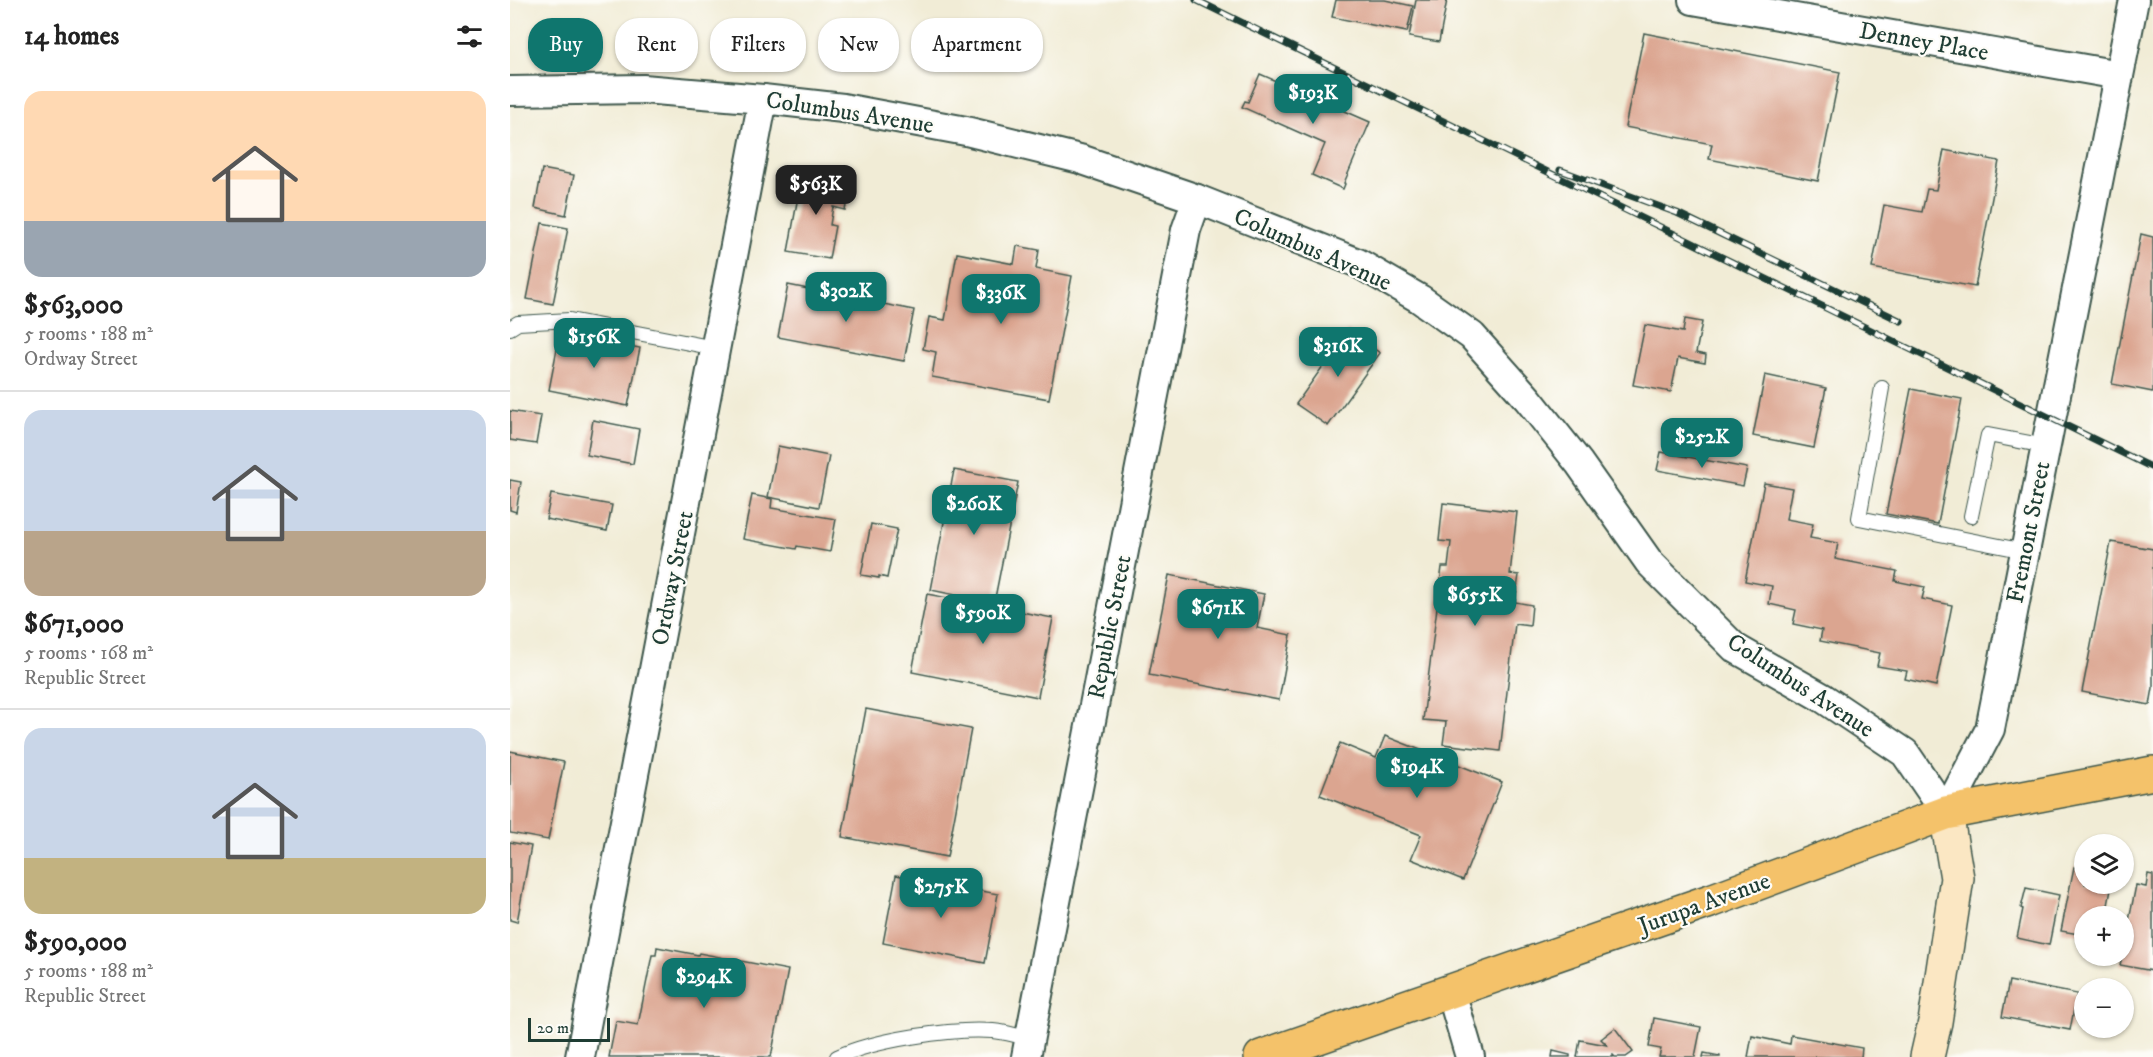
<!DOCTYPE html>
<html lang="en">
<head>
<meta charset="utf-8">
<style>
  body { margin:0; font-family:"IM FELL DW Pica",serif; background:#f2f2f2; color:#222; height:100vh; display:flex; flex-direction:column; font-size:22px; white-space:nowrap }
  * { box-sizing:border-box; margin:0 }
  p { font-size:20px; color:#767676 }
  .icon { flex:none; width:33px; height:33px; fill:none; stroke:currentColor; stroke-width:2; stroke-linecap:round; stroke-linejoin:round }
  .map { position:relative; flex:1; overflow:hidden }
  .drawer { display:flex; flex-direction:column; background:#fff; width:510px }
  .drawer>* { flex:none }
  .hud { position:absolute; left:18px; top:18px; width:570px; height:54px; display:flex; gap:12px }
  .tools { position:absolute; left:1564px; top:834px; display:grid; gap:12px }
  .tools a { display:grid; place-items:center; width:60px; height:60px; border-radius:50%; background:#fff; box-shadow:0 2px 4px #0004; font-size:30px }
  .scale { position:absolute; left:18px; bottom:15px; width:82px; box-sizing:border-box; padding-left:6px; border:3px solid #1f3d34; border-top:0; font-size:16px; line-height:21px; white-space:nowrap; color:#1f3d34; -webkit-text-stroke:4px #fdfcf7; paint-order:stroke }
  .price { position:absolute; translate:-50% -51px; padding:0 14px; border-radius:12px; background:#0f766e; color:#fff; font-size:20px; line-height:39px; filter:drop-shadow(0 2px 3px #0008) }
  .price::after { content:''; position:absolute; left:50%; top:36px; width:18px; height:14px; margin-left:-9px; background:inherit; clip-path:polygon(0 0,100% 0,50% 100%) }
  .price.active { background:#222; color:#fff }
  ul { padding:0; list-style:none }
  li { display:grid; align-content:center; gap:12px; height:318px; padding:0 24px }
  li+li { border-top:2px solid #e0e0e0 }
  li span { display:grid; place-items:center; height:186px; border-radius:18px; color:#555 }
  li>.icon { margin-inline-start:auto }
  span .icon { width:108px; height:108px; fill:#fffc; stroke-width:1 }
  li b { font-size:26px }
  h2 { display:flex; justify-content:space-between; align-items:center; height:72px; padding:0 24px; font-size:26px }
  .pill { padding:0 21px; border-radius:24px; background:#fff; box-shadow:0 2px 4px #0004; font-size:21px; line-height:54px }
  .pill.active { background:#0f766e; color:#fff }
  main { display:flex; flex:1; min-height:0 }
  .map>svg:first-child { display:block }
  .building { fill:#dba590 }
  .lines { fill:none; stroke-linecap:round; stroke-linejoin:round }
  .lane-casing { stroke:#3e574c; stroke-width:16 }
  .street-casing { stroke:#3e574c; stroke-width:32 }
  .secondary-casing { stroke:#3e574c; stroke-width:36 }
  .primary-casing { stroke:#3e574c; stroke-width:36 }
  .lane { stroke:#fff; stroke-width:14 }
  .street { stroke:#fff; stroke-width:28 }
  .secondary { stroke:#fbe7c3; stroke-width:33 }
  .primary { stroke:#f4c26a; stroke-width:33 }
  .rail-casing { stroke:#1f3d34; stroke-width:7 }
  .rail { stroke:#fdfcf7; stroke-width:4.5; stroke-dasharray:14; stroke-linecap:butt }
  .labels { text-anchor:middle; stroke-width:4.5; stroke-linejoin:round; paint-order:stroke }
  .street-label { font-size:24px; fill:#1f3d34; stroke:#fdfcf7 }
</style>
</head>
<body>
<main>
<section class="drawer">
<h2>14 homes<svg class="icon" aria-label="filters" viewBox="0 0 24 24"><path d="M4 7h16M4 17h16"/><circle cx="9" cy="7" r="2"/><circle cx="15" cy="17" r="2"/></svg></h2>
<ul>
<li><span style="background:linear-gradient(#ffd9b3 70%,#9aa5b1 0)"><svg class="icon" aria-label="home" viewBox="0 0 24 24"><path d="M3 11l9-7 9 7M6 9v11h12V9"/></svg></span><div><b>$563,000</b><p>5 rooms · 188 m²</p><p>Ordway Street</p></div></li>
<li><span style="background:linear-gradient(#c9d6e8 65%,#b9a48a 0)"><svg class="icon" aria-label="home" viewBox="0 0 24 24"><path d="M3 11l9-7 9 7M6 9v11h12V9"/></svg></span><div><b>$671,000</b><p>5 rooms · 168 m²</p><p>Republic Street</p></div></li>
<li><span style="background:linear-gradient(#c9d6e8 70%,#c2b280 0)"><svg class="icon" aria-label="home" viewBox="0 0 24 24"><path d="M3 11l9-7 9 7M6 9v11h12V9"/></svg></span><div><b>$590,000</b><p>5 rooms · 188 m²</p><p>Republic Street</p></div></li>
</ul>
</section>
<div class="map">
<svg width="1643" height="1057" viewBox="0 0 1643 1057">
  <rect width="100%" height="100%" fill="#fdfcf7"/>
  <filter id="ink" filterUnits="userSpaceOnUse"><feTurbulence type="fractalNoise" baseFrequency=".0167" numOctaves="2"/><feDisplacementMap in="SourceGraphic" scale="12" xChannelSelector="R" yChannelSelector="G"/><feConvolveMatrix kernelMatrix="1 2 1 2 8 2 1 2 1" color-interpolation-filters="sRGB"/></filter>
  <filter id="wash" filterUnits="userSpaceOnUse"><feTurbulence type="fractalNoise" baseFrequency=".008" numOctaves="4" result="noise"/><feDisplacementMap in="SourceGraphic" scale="24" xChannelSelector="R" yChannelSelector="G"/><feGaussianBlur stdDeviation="1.35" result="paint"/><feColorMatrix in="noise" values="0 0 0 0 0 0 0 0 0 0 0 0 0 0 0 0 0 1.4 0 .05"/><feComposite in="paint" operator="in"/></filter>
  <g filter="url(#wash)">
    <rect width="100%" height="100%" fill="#f1ecd6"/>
    <g id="blocks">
      <g class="building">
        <polygon points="826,0 875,0 903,6 897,32 822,17"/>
        <polygon points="906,0 937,0 929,42 899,37"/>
        <polygon points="323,26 360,29 357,56 321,52"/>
        <polygon points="1134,33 1330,72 1308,181 1199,159 1202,144 1115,127"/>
        <polygon points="750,74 860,122 834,183 835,184 833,189 802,175 815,144 732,107 735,101 738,102"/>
        <polygon points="1434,150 1489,161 1465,287 1362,268 1374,205 1412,212 1417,189 1426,190"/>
        <polygon points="32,169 64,175 56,215 25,208"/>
        <polygon points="292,174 318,179 317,182 341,186 335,210 323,207 320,225 325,226 319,259 278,252"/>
        <polygon points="32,223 58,228 43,304 17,299"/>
        <polygon points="1631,234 1643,237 1643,392 1602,384"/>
        <polygon points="507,246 529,250 526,269 562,276 539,399 422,377 426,352 413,349 419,317 435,320 447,253 504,264"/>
        <polygon points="278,285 404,310 394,361 268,337"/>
        <polygon points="1175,319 1192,322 1186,353 1196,355 1195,363 1168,358 1161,392 1123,385 1135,325 1173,332"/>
        <polygon points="838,331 870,353 818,426 786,404"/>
        <polygon points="50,333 130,348 118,406 39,390"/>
        <polygon points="1255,375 1316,388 1304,448 1243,436"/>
        <polygon points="1401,389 1452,399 1428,524 1376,514"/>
        <polygon points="0,411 31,416 26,444 0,440"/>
        <polygon points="83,420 129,429 123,464 77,455"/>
        <polygon points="268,446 319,456 309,507 258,497"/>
        <polygon points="1151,452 1237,468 1233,486 1147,470"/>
        <polygon points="444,470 508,482 484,603 421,590"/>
        <polygon points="0,480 11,482 6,512 0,510"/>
        <polygon points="1254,483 1282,488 1276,519 1303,524 1300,538 1328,543 1325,559 1387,571 1385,581 1415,587 1412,599 1442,605 1426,686 1395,679 1397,671 1367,666 1370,653 1310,641 1312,630 1283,624 1286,610 1259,604 1262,586 1235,581"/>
        <polygon points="41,494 102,505 97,531 36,519"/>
        <polygon points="242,495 262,499 261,508 326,519 320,552 287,546 286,549 233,539"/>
        <polygon points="933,503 1007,512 1000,574 1009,575 1005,602 1022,605 1020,626 1005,624 990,751 933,744 936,722 913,720 932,567 938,567 941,542 929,541"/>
        <polygon points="361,524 387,529 377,578 369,576 369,578 351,575"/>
        <polygon points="1601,542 1643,549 1643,688 1640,705 1572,692"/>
        <polygon points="659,575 754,594 747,628 781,635 769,700 639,675"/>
        <polygon points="417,594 543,618 528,697 402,672"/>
        <polygon points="356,709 461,729 437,857 332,837"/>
        <polygon points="875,736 992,782 953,880 901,859 911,835 810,795 830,743 866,758"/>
        <polygon points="0,751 54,762 38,840 0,833"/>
        <polygon points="0,842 21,846 7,922 0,920"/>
        <polygon points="1564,867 1575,869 1575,884 1602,884 1596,916 1575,916 1575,935 1551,931"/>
        <polygon points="1638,874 1643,875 1643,971 1610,965 1612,956 1614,956 1614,946 1626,885 1636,887"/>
        <polygon points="386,875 488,894 475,963 373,943"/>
        <polygon points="1516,888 1549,895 1539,945 1507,938 1513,909 1511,908"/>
        <polygon points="147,947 188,955 189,953 278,970 261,1057 99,1057 106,1021 128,1025 142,955 146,955"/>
        <polygon points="1499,981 1567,994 1560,1030 1492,1017"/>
        <polygon points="1144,1018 1191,1027 1185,1057 1149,1057 1151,1049 1139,1047"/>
        <polygon points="1105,1028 1123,1052 1116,1057 1105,1057 1103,1055 1103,1057 1067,1057 1070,1040 1097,1045 1091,1039"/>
        <polygon points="1281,1035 1352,1048 1351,1057 1238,1057 1242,1036 1280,1044"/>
        <polygon points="1043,1051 1060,1055 1060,1057 1042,1057"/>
        <polygon points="1194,1053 1210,1056 1210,1057 1193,1057"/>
      </g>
    </g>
  </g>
  <g filter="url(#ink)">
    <use href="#blocks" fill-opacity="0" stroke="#3e574c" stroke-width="1.5"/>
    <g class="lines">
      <g class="lane-casing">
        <g id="lane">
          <polyline points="0,328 8,323 60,320 205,348"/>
          <polyline points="1372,388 1349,518 1515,551"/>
          <polyline points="1461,516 1478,435 1535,446"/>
          <path d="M327 1057C364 1040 442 1028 483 1031 495 1032 507 1036 519 1038"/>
        </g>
      </g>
      <g class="street-casing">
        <g id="street">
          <polyline points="1183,0 1609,75"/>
          <polyline points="0,91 133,89 253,99 333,108 456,131 570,159 687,199 848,263 910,299 962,336 1018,399 1069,463 1139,562 1225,648 1313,698 1395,753 1436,813 1480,729 1624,0"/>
          <polyline points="941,992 960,1057"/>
          <polyline points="70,1057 253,99"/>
          <polyline points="516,1057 676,230 687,199"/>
        </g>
      </g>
      <g class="secondary-casing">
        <polyline id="secondary" points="1417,1057 1425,1022 1447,878 1436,813"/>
      </g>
      <g class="primary-casing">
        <polyline id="primary" points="751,1057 1203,900 1436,813 1643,773"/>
      </g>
      <use href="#lane" class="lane"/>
      <use href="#street" class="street"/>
      <use href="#secondary" class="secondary"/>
      <use href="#primary" class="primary"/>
      <g class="rail-casing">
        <g id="rail">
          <polyline points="686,0 1643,468"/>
          <polyline points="1050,170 1167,213 1391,321"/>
        </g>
      </g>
      <use href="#rail" class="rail"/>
    </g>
  </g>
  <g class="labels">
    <g class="street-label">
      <text transform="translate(1414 41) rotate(10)" y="8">Denney Place</text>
      <text transform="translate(340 112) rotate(9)" y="8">Columbus Avenue</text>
      <text transform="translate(803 249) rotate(24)" y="8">Columbus Avenue</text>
      <text transform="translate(1518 532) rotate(-79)" y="8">Fremont Street</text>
      <text transform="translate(162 578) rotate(-79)" y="8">Ordway Street</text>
      <text transform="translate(599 627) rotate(-79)" y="8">Republic Street</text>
      <text transform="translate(1291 685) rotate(33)" y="8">Columbus Avenue</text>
      <text transform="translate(1194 903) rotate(-20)" y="8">Jurupa Avenue</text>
    </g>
  </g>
</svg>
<div class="tools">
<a><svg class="icon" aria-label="layers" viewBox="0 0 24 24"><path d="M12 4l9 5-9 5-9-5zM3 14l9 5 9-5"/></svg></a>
<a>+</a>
<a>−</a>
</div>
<div class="scale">20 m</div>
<b class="price" style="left:803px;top:125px">$193K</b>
<b class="price active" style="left:306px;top:216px">$563K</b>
<b class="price" style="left:336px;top:323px">$302K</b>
<b class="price" style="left:491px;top:325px">$336K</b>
<b class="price" style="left:84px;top:369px">$156K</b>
<b class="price" style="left:828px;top:378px">$316K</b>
<b class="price" style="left:1192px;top:469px">$252K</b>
<b class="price" style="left:464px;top:536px">$260K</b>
<b class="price" style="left:965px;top:627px">$655K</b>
<b class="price" style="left:708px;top:640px">$671K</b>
<b class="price" style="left:473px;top:645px">$590K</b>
<b class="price" style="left:907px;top:799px">$194K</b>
<b class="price" style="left:431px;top:919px">$275K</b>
<b class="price" style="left:194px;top:1009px">$294K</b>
<div class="hud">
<a class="pill active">Buy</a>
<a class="pill">Rent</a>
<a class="pill">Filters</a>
<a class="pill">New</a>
<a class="pill">Apartment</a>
</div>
</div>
</main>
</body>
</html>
